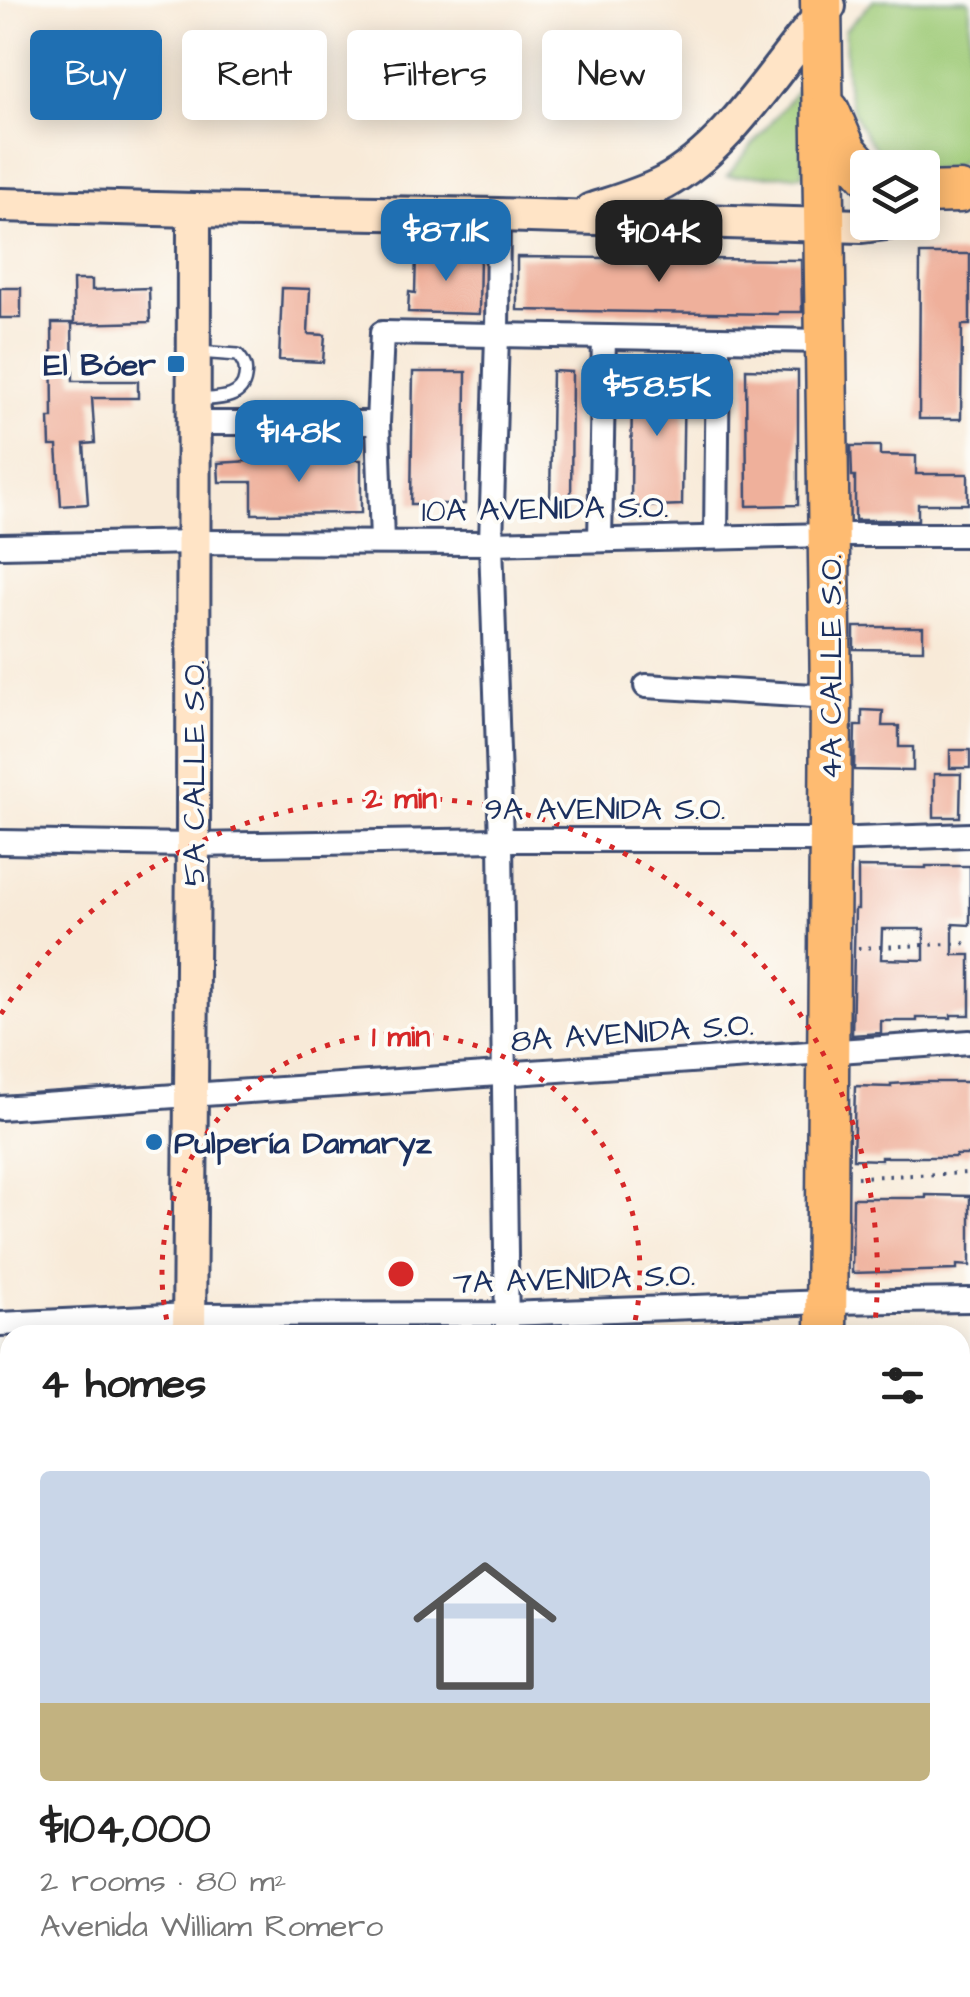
<!DOCTYPE html>
<html lang="en">
<head>
<meta charset="utf-8">
<style>
  body { margin:0; font-family:"Architects Daughter",sans-serif; background:#f2f2f2; color:#222; height:100vh; display:flex; flex-direction:column; font-size:38px; white-space:nowrap }
  * { box-sizing:border-box; margin:0 }
  p { font-size:32px; color:#767676 }
  .icon { flex:none; width:55px; height:55px; fill:none; stroke:currentColor; stroke-width:2; stroke-linecap:round; stroke-linejoin:round }
  .map { position:relative; flex:1; overflow:hidden }
  .sheet { position:absolute; left:0px; top:1325px; width:970px; height:672px; display:flex; flex-direction:column; background:#fff; border-radius:30px 30px 0 0; box-shadow:0 5px 25px #0003 }
  .sheet>* { flex:none }
  .hud { position:absolute; left:30px; top:30px; width:910px; height:90px; display:flex; gap:20px }
  .tools { position:absolute; left:850px; top:150px; display:grid; gap:20px }
  .tools a { display:grid; place-items:center; width:90px; height:90px; border-radius:10px; background:#fff; box-shadow:0 5px 25px #0003; font-size:50px }
  .price { position:absolute; translate:-50% -85px; padding:0 22px; border-radius:20px; background:#1f6fb2; color:#fff; font-size:32px; line-height:65px; filter:drop-shadow(0 2px 5px #0008) }
  .price::after { content:''; position:absolute; left:50%; top:60px; width:30px; height:22px; margin-left:-15px; background:inherit; clip-path:polygon(0 0,100% 0,50% 100%) }
  .price.current { background:#222; color:#fff }
  ul { padding:0; list-style:none }
  li { display:grid; align-content:center; gap:20px; height:530px; padding:0 40px }
  li+li { border-top:2px solid #e0e0e0 }
  li span { display:grid; place-items:center; height:310px; border-radius:10px; color:#555 }
  li>.icon { margin-inline-start:auto }
  span .icon { width:180px; height:180px; fill:#fffc; stroke-width:1 }
  li b { font-size:42px }
  h2 { display:flex; justify-content:space-between; align-items:center; height:120px; padding:0 40px; font-size:42px }
  .pill { padding:0 35px; border-radius:10px; background:#fff; box-shadow:0 5px 25px #0003; font-size:35px; line-height:90px }
  .pill.current { background:#1f6fb2; color:#fff }
  .map>svg:first-child { display:block }
  .green { fill:#9eca77; stroke:#5c7c6a; stroke-width:2.5 }
  .building { fill:#efb09b; fill-rule:evenodd }
  .lines { fill:none; stroke-linecap:round; stroke-linejoin:round }
  .lane-casing { stroke:#3c4b70; stroke-width:16 }
  .street-casing { stroke:#3c4b70; stroke-width:28 }
  .secondary-casing { stroke:#3c4b70; stroke-width:38 }
  .highway-casing { stroke:#3c4b70; stroke-width:45 }
  .path { stroke:#3c4b70; stroke-width:4; stroke-dasharray:2.5 8; stroke-linecap:butt }
  .lane { stroke:#fff; stroke-width:11 }
  .street { stroke:#fff; stroke-width:22 }
  .secondary { stroke:#ffe4c6; stroke-width:32 }
  .highway { stroke:#febb71; stroke-width:40 }
  .ring { fill:none; stroke:#d62828; stroke-width:5; stroke-dasharray:5 10 }
  .poi-dot { fill:#1f6fb2; stroke:#fdfcf7; stroke-width:4 }
  .labels { text-anchor:middle; stroke-width:8; stroke-linejoin:round; paint-order:stroke }
  .poi-label { font-size:32px; font-weight:bold; fill:#1b2f5e; stroke:#fdfcf7; text-anchor:end }
  .street-label { font-size:32px; fill:#1b2f5e; stroke:#fdfcf7 }
  .centre { fill:#d62828; stroke:#fdfcf7; stroke-width:5 }
  .ring-label { font-size:30px; text-anchor:middle; font-weight:bold; fill:#d62828; stroke:#fdfcf7; stroke-width:8; stroke-linejoin:round; paint-order:stroke }
</style>
</head>
<body>
<div class="map">
<svg width="970" height="1997" viewBox="0 0 970 1997">
  <rect width="100%" height="100%" fill="#fdfcf7"/>
  <filter id="ink" filterUnits="userSpaceOnUse"><feTurbulence type="fractalNoise" baseFrequency=".01" numOctaves="2"/><feDisplacementMap in="SourceGraphic" scale="20" xChannelSelector="R" yChannelSelector="G"/><feConvolveMatrix kernelMatrix="1 2 1 2 8 2 1 2 1" color-interpolation-filters="sRGB"/></filter>
  <filter id="wash" filterUnits="userSpaceOnUse"><feTurbulence type="fractalNoise" baseFrequency=".0048" numOctaves="4" result="noise"/><feDisplacementMap in="SourceGraphic" scale="40" xChannelSelector="R" yChannelSelector="G"/><feGaussianBlur stdDeviation="2.25" result="paint"/><feColorMatrix in="noise" values="0 0 0 0 0 0 0 0 0 0 0 0 0 0 0 0 0 1.4 0 .05"/><feComposite in="paint" operator="in"/></filter>
  <g filter="url(#wash)">
    <rect width="100%" height="100%" fill="#f8ead8"/>
    <g class="green">
      <path d="M874 0H967L970 3V157L949 169 923 170 922 168C921 168 907 168 906 167 875 162 850 115 847 87 845 68 846 49 845 30Z"/>
      <polygon points="803,83 803,175 727,176"/>
      <polygon points="960,1765 970,1766 970,1997 840,1997 836,1988 960,1988"/>
    </g>
    <g id="blocks">
      <g class="building">
        <polygon points="416,253 480,254 479,314 408,312 409,292 415,293"/>
        <polygon points="920,254 970,254 970,325 962,325 961,419 919,419"/>
        <polygon points="517,257 801,260 802,312 779,312 778,314 517,310"/>
        <polygon points="73,280 92,280 92,290 149,288 150,322 74,324"/>
        <rect x="0" y="288" width="21" height="30"/>
        <polygon points="282,288 310,289 308,334 325,335 323,362 279,360"/>
        <polygon points="52,323 72,323 73,381 138,381 138,398 92,398 95,443 84,444 88,504 61,506 57,446 50,446 49,418 53,418"/>
        <polygon points="746,369 798,371 798,505 747,506"/>
        <polygon points="552,371 572,372 571,506 550,506"/>
        <polygon points="684,371 682,505 631,507 632,373"/>
        <polygon points="413,372 466,372 465,504 411,504"/>
        <polygon points="851,446 880,446 880,455 916,456 916,474 968,474 968,504 918,504 918,520 855,520 855,476 852,476"/>
        <polygon points="266,460 361,460 361,513 252,514 252,482 219,482 218,463"/>
        <polygon points="854,627 923,627 923,650 854,649"/>
        <polygon points="862,710 883,711 882,726 899,726 899,747 913,747 913,771 854,770 855,726 862,726"/>
        <rect x="950" y="750" width="20" height="18"/>
        <polygon points="934,774 961,774 960,817 934,817"/>
        <path d="M926 866H970V925L953 924V955H970V1015H951V1018H917V1021H881V1033L852 1035 855 909H858V867L926 868ZM882 929H924V960L881 959Z"/>
        <polygon points="925,1082 970,1082 970,1155 956,1155 956,1157 881,1157 881,1160 853,1159 855,1086 891,1087 891,1084"/>
        <polygon points="926,1195 970,1196 970,1266 957,1265 957,1270 852,1273 853,1198 926,1198"/>
      </g>
    </g>
  </g>
  <g filter="url(#ink)">
    <use href="#blocks" fill-opacity="0" stroke="#3c4b70" stroke-width="2.5"/>
    <g class="lines">
      <g class="lane-casing">
        <g id="lane">
          <path d="M196 400C214 398 242 401 245 378 247 368 244 362 238 355L198 352"/>
          <polyline points="960,1633 970,1633"/>
        </g>
      </g>
      <g class="street-casing">
        <g id="street">
          <polyline points="498,215 497,335 491,543 501,840 507,1335"/>
          <polyline points="194,423 378,423"/>
          <polyline points="716,537 718,339"/>
          <polyline points="600,540 604,337"/>
          <polyline points="382,542 378,423 382,333 827,341"/>
          <polyline points="0,546 194,542 491,543 830,535 970,535"/>
          <polyline points="646,686 831,697"/>
          <polyline points="0,842 193,845 501,840 829,840 970,835"/>
          <polyline points="0,1108 970,1042"/>
          <polyline points="0,1324 189,1315 507,1314 826,1302 970,1300"/>
          <polyline points="0,1514 10,1514"/>
          <polyline points="960,1524 970,1523"/>
          <polyline points="0,1697 10,1698"/>
          <polyline points="960,1748 970,1748"/>
        </g>
      </g>
      <g class="secondary-casing">
        <g id="secondary">
          <polyline points="0,205 194,210 498,215 862,226 894,222"/>
          <path d="M591 210C616 202 641 195 664 183 733 145 777 63 829 6"/>
          <polyline points="189,1335 193,845 194,210"/>
          <polyline points="181,1997 181,1988"/>
        </g>
      </g>
      <g class="highway-casing">
        <g id="highway">
          <polyline points="821,0 831,697 826,1335"/>
          <polyline points="829,111 846,150 868,175"/>
          <polyline points="922,193 960,192"/>
          <polyline points="839,1988 843,1997"/>
        </g>
      </g>
      <g class="path">
        <polyline points="858,948 970,943"/>
        <polyline points="857,1177 970,1173"/>
        <polyline points="960,1412 970,1412"/>
        <polyline points="960,1874 970,1850"/>
        <polyline points="960,1923 970,1951"/>
        <polyline points="960,1967 970,1964"/>
        <polyline points="932,1997 936,1988"/>
      </g>
      <use href="#lane" class="lane"/>
      <use href="#street" class="street"/>
      <use href="#secondary" class="secondary"/>
      <use href="#highway" class="highway"/>
    </g>
  </g>
  <g class="ring">
    <path d="M170 1334A239 239 0 1 1 632 1334"/>
    <path d="M1 1014A477 477 0 0 1 874 1332"/>
  </g>
  <g class="poi-dot">
    <rect x="166" y="354" width="20" height="20" rx="5"/>
    <circle cx="154" cy="1142" r="10"/>
  </g>
  <g class="labels">
    <g class="poi-label">
      <text x="156" y="375">El Bóer</text>
      <text x="174" y="1153" text-anchor="start">Pulpería Damaryz</text>
    </g>
    <g class="street-label">
      <text transform="translate(545 508) rotate(-1)" y="11">10A AVENIDA S.O.</text>
      <text transform="translate(830 667) rotate(-90)" y="11">4A CALLE S.O.</text>
      <text transform="translate(193 773) rotate(-90)" y="11">5A CALLE S.O.</text>
      <text x="605" y="819">9A AVENIDA S.O.</text>
      <text transform="translate(632 1032) rotate(-4)" y="11">8A AVENIDA S.O.</text>
      <text transform="translate(574 1278) rotate(-2)" y="11">7A AVENIDA S.O.</text>
    </g>
  </g>
  <circle cx="401" cy="1274" r="15" class="centre"/>
  <g class="ring-label">
    <text x="401" y="808">2 min</text>
    <text x="401" y="1046">1 min</text>
  </g>
</svg>
<div class="tools">
<a><svg class="icon" aria-label="layers" viewBox="0 0 24 24"><path d="M12 4l9 5-9 5-9-5zM3 14l9 5 9-5"/></svg></a>
</div>
<b class="price" style="left:446px;top:284px">$87.1K</b>
<b class="price current" style="left:659px;top:285px">$104K</b>
<b class="price" style="left:657px;top:439px">$58.5K</b>
<b class="price" style="left:299px;top:485px">$148K</b>
<div class="hud">
<a class="pill current">Buy</a>
<a class="pill">Rent</a>
<a class="pill">Filters</a>
<a class="pill">New</a>
</div>
<section class="sheet">
<h2>4 homes<svg class="icon" aria-label="filters" viewBox="0 0 24 24"><path d="M4 7h16M4 17h16"/><circle cx="9" cy="7" r="2"/><circle cx="15" cy="17" r="2"/></svg></h2>
<ul>
<li><span style="background:linear-gradient(#c9d6e8 75%,#c2b280 0)"><svg class="icon" aria-label="home" viewBox="0 0 24 24"><path d="M3 11l9-7 9 7M6 9v11h12V9"/></svg></span><div><b>$104,000</b><p>2 rooms · 80 m²</p><p>Avenida William Romero</p></div></li>
</ul>
</section>
</div>
</body>
</html>
